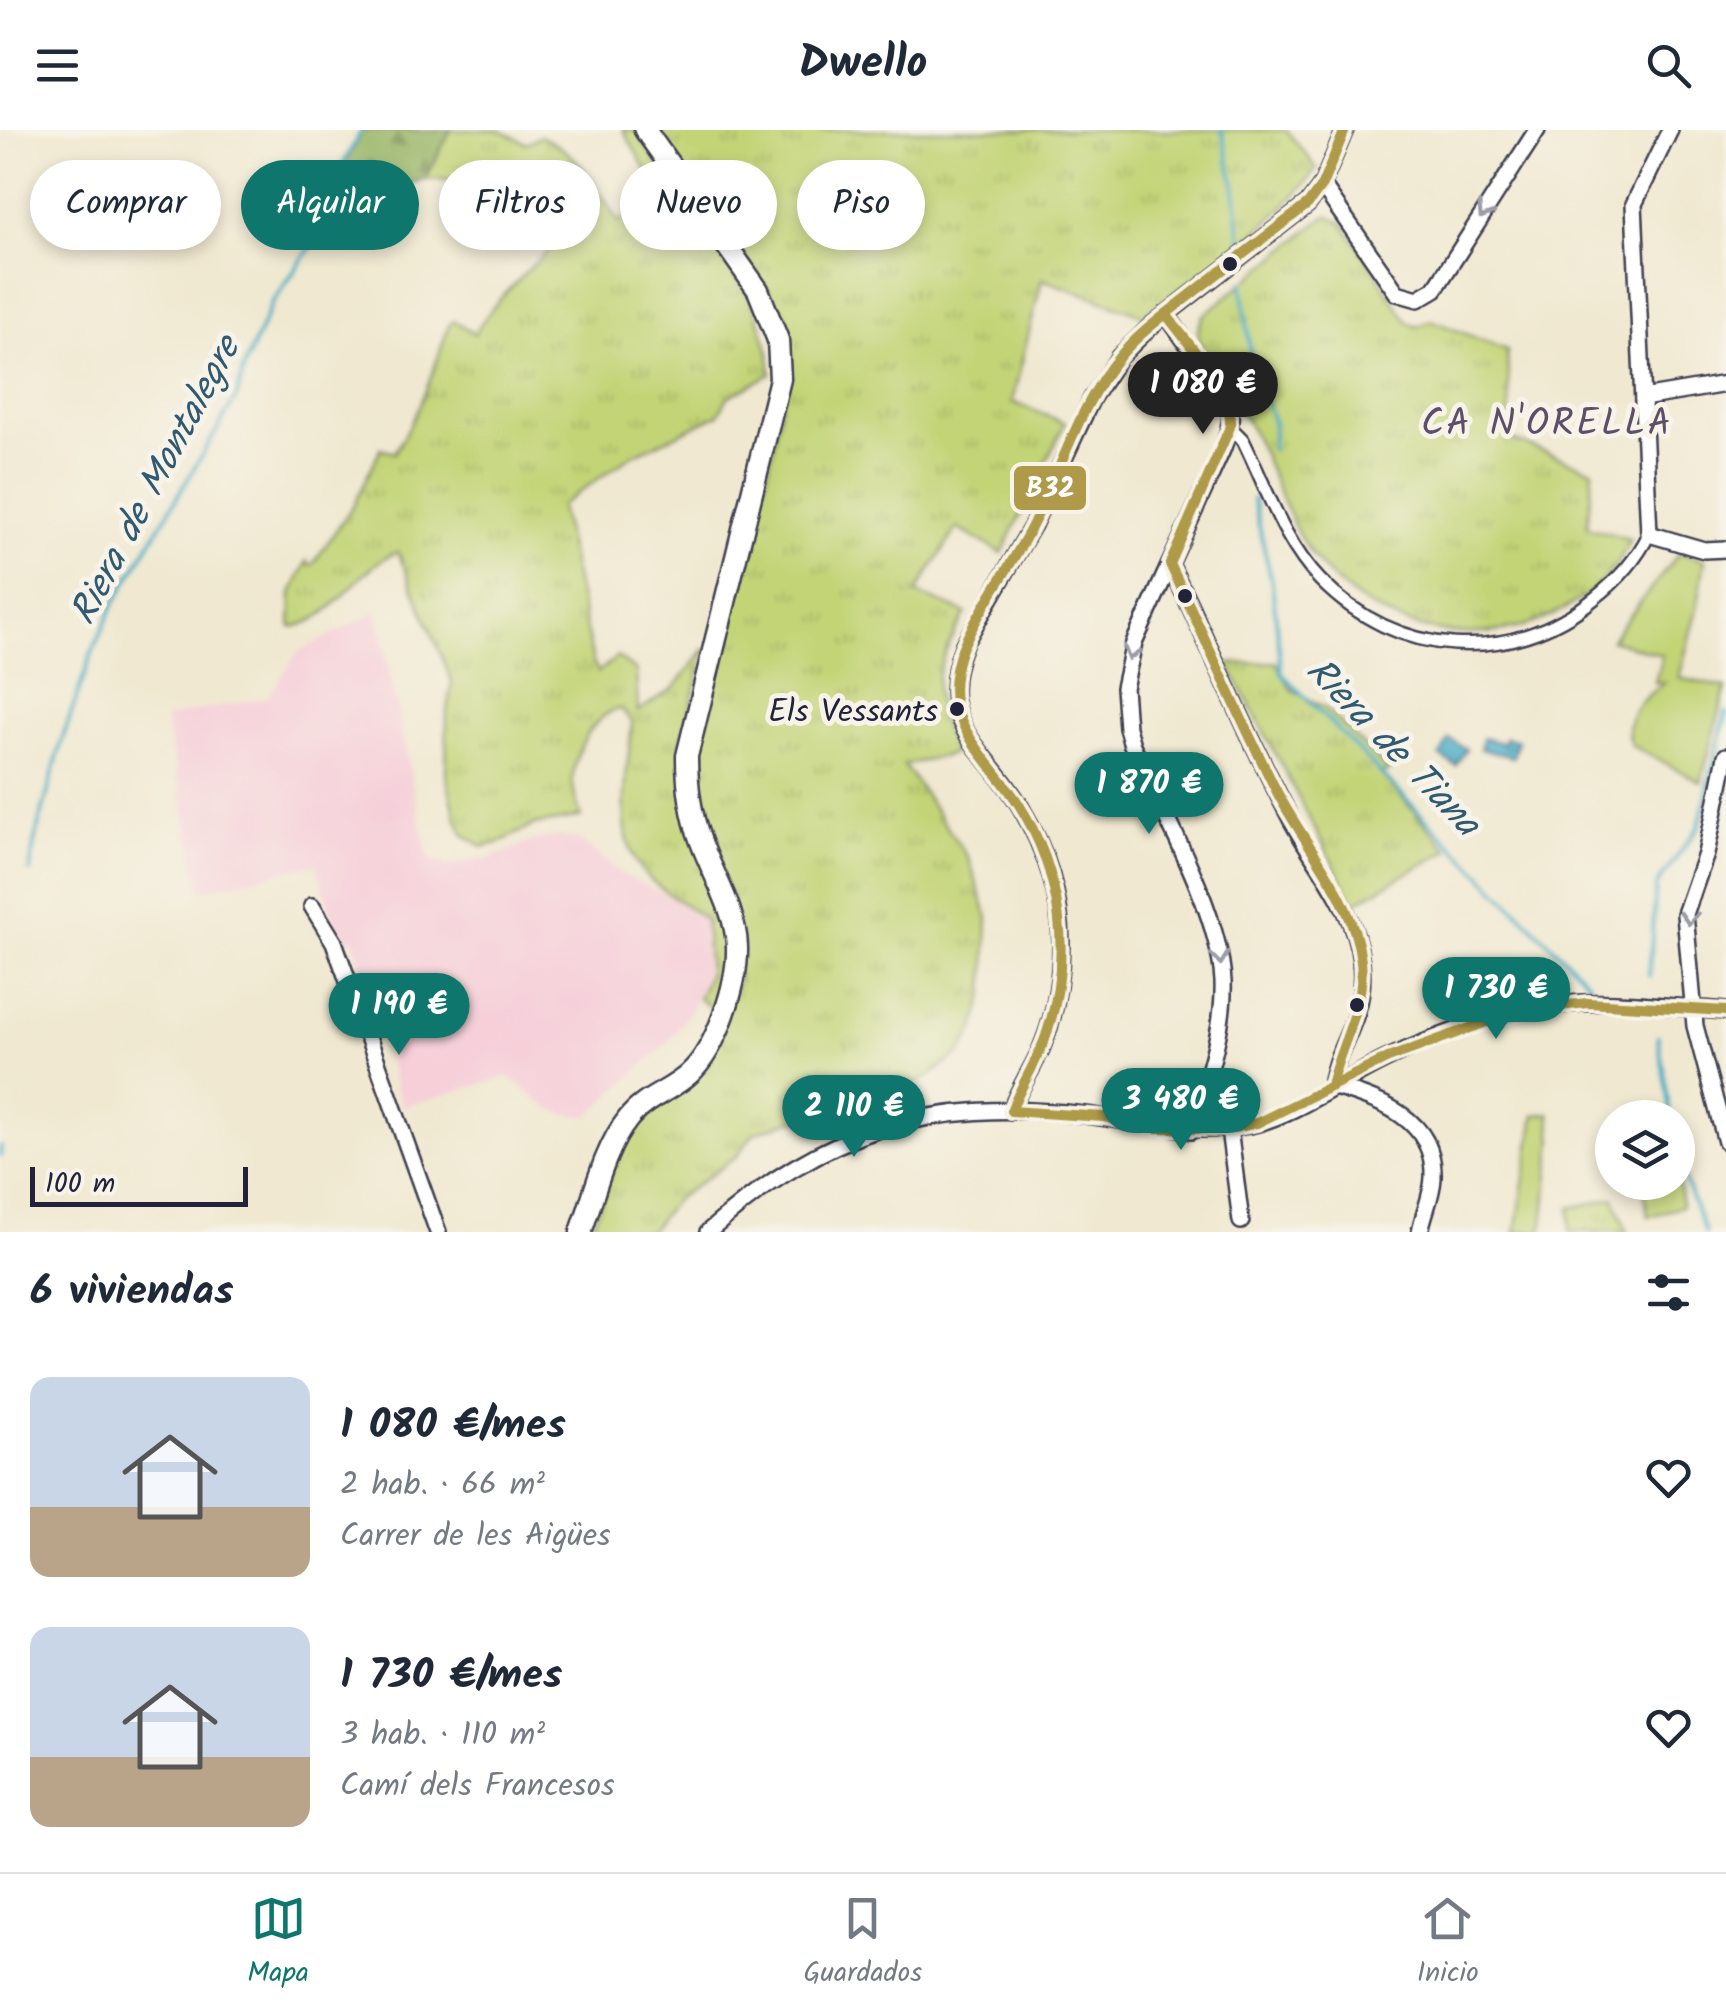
<!DOCTYPE html>
<html lang="es">
<head>
<meta charset="utf-8">
<style>
  body { margin:0; font-family:Kalam,sans-serif; background:#f2f2f3; color:#1f2937; height:100vh; display:flex; flex-direction:column; font-size:38px; white-space:nowrap }
  * { box-sizing:border-box; margin:0 }
  p { font-size:32px; color:#747a83 }
  .icon { flex:none; width:55px; height:55px; fill:none; stroke:currentColor; stroke-width:2; stroke-linecap:round; stroke-linejoin:round }
  .map { position:relative; height:1102px; overflow:hidden }
  .details { display:flex; flex-direction:column; background:#fff; flex:1 }
  .details>* { flex:none }
  .top-card { position:absolute; left:30px; top:30px; width:1000px; height:90px; display:flex; gap:20px }
  .fabs { position:absolute; left:1595px; top:970px; display:grid; gap:20px }
  .fabs a { display:grid; place-items:center; width:100px; height:100px; border-radius:50%; background:#fff; box-shadow:0 5px 15px #0003; font-size:50px }
  .scale { position:absolute; left:30px; bottom:25px; width:218px; box-sizing:border-box; padding-left:10px; border:5px solid #22223b; border-top:0; font-size:28px; line-height:35px; white-space:nowrap; color:#22223b; -webkit-text-stroke:8px #f7f3e8; paint-order:stroke }
  .price { position:absolute; translate:-50% -85px; padding:0 22px; border-radius:35px; background:#0f766e; color:#fff; font-size:32px; line-height:65px; filter:drop-shadow(0 2px 5px #0008) }
  .price::after { content:''; position:absolute; left:50%; top:60px; width:30px; height:22px; margin-left:-15px; background:inherit; clip-path:polygon(0 0,100% 0,50% 100%) }
  .price.current { background:#222; color:#fff }
  ul { padding:0; list-style:none }
  li { display:flex; align-items:center; gap:30px; height:250px; padding:0 30px }
  li span { display:grid; place-items:center; flex:none; width:280px; height:200px; border-radius:20px; color:#555 }
  li>.icon { margin-inline-start:auto }
  span .icon { width:120px; height:120px; fill:#fffc; stroke-width:1 }
  li b { font-size:42px }
  h2 { display:flex; justify-content:space-between; align-items:center; height:120px; padding:0 30px; font-size:42px }
  .chip { padding:0 35px; border-radius:45px; background:#fff; box-shadow:0 5px 15px #0003; font-size:35px; line-height:90px }
  .chip.current { background:#0f766e; color:#fff }
  header { display:flex; justify-content:space-between; align-items:center; height:130px; padding:0 30px; background:#fff; font-size:45px; font-weight:600 }
  .menu { display:flex; justify-content:space-around; align-items:center; height:140px; border-top:2px solid #e0e1e3; background:#fff; font-size:28px; color:#747a83 }
  .menu a { display:grid; justify-items:center; gap:5px }
  .menu .current { color:#0f766e }
  .map>svg:first-child { display:block }
  .built { fill:#f6cfd9 }
  .grass { fill:url(#grass-tufts); stroke:#727b59; stroke-width:2.5 }
  .forest { fill:url(#forest-firs); stroke:#5e6c52; stroke-width:2.5 }
  .garden { fill:#c3d477; stroke:#727b59; stroke-width:2.5 }
  .water { fill:url(#water-waves); stroke:#336680; stroke-width:2.5 }
  .lines { fill:none; stroke-linecap:round; stroke-linejoin:round }
  .stream { stroke:#44abc4; stroke-width:4 }
  .pedestrian-casing { stroke:#414051; stroke-width:16 }
  .minor-casing { stroke:#414051; stroke-width:20 }
  .tertiary-casing { stroke:#414051; stroke-width:25 }
  .pedestrian { stroke:#fff; stroke-width:11 }
  .minor { stroke:#fff; stroke-width:15 }
  .tertiary { stroke:#fff; stroke-width:20 }
  .bus-1-casing { stroke:#f7f3e8; stroke-width:18 }
  .bus-1 { stroke:#ae9a48; stroke-width:10 }
  .oneway { stroke:#9c9ca7 }
  .bus-dot { fill:#22223b; stroke:#f7f3e8; stroke-width:4 }
  .labels { text-anchor:middle; stroke-width:10; stroke-linejoin:round; paint-order:stroke }
  .bus-label { font-size:32px; fill:#22223b; stroke:#f7f3e8; text-anchor:end }
  .neighbourhood-label { font-size:38px; letter-spacing:2.5px; fill:#5d4f6a; stroke:#f7f3e8 }
  .water-label { font-size:38px; font-style:italic; fill:#305972; stroke:#f7f3e8 }
  .line-badge { stroke:#f7f3e8; stroke-width:4 }
  .badge-label { font-size:28px; text-anchor:middle; font-weight:bold; fill:#fff }
</style>
</head>
<body>
<header><svg class="icon" aria-label="menu" viewBox="0 0 24 24"><path d="M4 6h16M4 12h16M4 18h16"/></svg>Dwello<svg class="icon" aria-label="search" viewBox="0 0 24 24"><circle cx="10" cy="10" r="6"/><path d="M15 15l6 6"/></svg></header>
<div class="map">
<svg width="1726" height="1102" viewBox="0 0 1726 1102">
  <defs>
    <pattern id="grass-tufts" width="24" height="20" patternUnits="userSpaceOnUse" patternTransform="scale(2.5)"><rect width="24" height="20" fill="#c3d477"/><path d="M3 7l-1-3M5 7V3M7 7l1-3M15 17l-1-3M17 17v-4M19 17l1-3" fill="none" stroke="#a7b668"/></pattern>
    <pattern id="forest-firs" width="22" height="20" patternUnits="userSpaceOnUse" patternTransform="scale(2.5)"><rect width="22" height="20" fill="#9ab668"/><path d="M5 1l3.5 6h-7zM16 11l3.5 6h-7z" fill="#7d9457"/></pattern>
    <pattern id="water-waves" width="16" height="10" patternUnits="userSpaceOnUse" patternTransform="scale(2.5)"><rect width="16" height="10" fill="#44abc4"/><path d="M0 5q4-4 8 0t8 0" fill="none" stroke="#388ba0"/></pattern>
  </defs>
  <rect width="100%" height="100%" fill="#f7f3e8"/>
  <filter id="ink" filterUnits="userSpaceOnUse"><feTurbulence type="fractalNoise" baseFrequency=".01" numOctaves="2"/><feDisplacementMap in="SourceGraphic" scale="20" xChannelSelector="R" yChannelSelector="G"/><feConvolveMatrix kernelMatrix="1 2 1 2 8 2 1 2 1" color-interpolation-filters="sRGB"/></filter>
  <filter id="wash" filterUnits="userSpaceOnUse"><feTurbulence type="fractalNoise" baseFrequency=".0048" numOctaves="4" result="noise"/><feDisplacementMap in="SourceGraphic" scale="40" xChannelSelector="R" yChannelSelector="G"/><feGaussianBlur stdDeviation="2.25" result="paint"/><feColorMatrix in="noise" values="0 0 0 0 0 0 0 0 0 0 0 0 0 0 0 0 0 1.4 0 .05"/><feComposite in="paint" operator="in"/></filter>
  <g filter="url(#wash)">
    <rect width="100%" height="100%" fill="#f0e8d0"/>
    <polygon class="built" points="377,481 428,728 448,736 493,727 535,710 559,706 578,709 621,744 668,766 704,791 706,842 690,882 668,913 588,986 564,984 543,974 509,946 402,977 353,808 340,811 316,734 201,760 165,588 268,567 298,522"/>
    <g class="grass">
      <path d="M451 0H500L526 13 541 6C580 23 598 57 618 92L640 79 637 74 645 67 648 69 659 62 623 0H635L747 164 757 183 769 223 771 244 728 267 718 285 629 327 560 376 593 532 598 542 617 527 636 541 638 581 674 558 706 518 682 609 728 817 726 842 715 881 698 868 709 843 705 790C686 774 661 762 644 743 611 705 629 639 632 592L621 579C593 581 570 629 573 655 574 666 578 677 581 687L534 695 498 713 483 717 463 704 456 687 446 645 447 580 452 551 398 422C357 435 337 492 291 497L292 463 307 431 309 435 313 434 354 374 381 318 394 323C420 282 434 241 449 195L454 191 475 204C487 181 507 161 526 142 544 123 563 114 569 86 555 69 534 67 517 53L425 49Z"/>
      <path d="M655 0H1286L1317 38C1276 96 1201 144 1143 185L1042 149 1012 272 1065 293 1002 423 957 398 916 463 966 483C931 543 929 559 953 624L904 635 969 729 988 788 985 862 975 898 961 923 930 946 888 968 786 992 754 1003 736 1027 675 1070 649 1102H590L622 1014 632 997 690 951 739 850 701 686 695 634 704 581 769 338 789 238 788 210 770 163Z"/>
      <path d="M1330 86 1343 93 1408 193 1417 197 1431 190 1507 220 1511 309 1593 340 1587 397 1630 409C1614 450 1576 477 1536 492 1451 523 1351 489 1303 412 1282 377 1271 337 1252 301 1238 273 1202 230 1197 202L1203 186 1325 87Z"/>
      <polygon points="1276,532 1291,559 1325,578 1389,641 1381,644 1449,720 1354,773 1228,534"/>
      <polygon points="1614,1068 1627,1102 1570,1102 1570,1078"/>
    </g>
    <polygon class="forest" points="363,0 451,0 425,49 394,59 343,90 326,70"/>
    <g class="garden">
      <path d="M1679 423 1705 430 1698 474 1679 548 1726 558 1701 652 1631 615C1620 587 1644 567 1664 553L1655 552 1662 525 1611 510Z"/>
      <polygon points="1550,983 1553,1011 1542,1102 1516,1102 1535,985"/>
      <polygon points="1678,1046 1682,1076 1648,1087 1643,1053 1678,1052"/>
    </g>
    <g class="water">
      <polygon points="1505,607 1518,611 1513,627 1480,619 1483,608 1503,613"/>
      <polygon points="1449,609 1466,619 1456,636 1440,626"/>
    </g>
    <g class="lines">
      <g class="stream">
        <polyline points="1222,0 1235,59 1241,110"/>
        <polyline points="1242,152 1251,229 1274,294 1272,320"/>
        <polyline points="1253,369 1272,453 1282,544 1590,854"/>
        <polyline points="30,741 34,713 62,610 92,523 115,472 237,266 244,237 272,173 309,120 330,56 362,0"/>
        <polyline points="1649,846 1656,756 1699,696 1726,583"/>
        <polyline points="1658,906 1671,988"/>
        <polyline points="1678,1021 1682,1043 1705,1102"/>
        <polyline points="0,1026 1,1016"/>
      </g>
    </g>
  </g>
  <g filter="url(#ink)">
    <g class="lines">
      <g class="pedestrian-casing">
        <path id="pedestrian" d="M1230 297 1243 310C1267 358 1283 412 1320 450 1396 528 1511 537 1595 468 1618 450 1636 431 1649 404"/>
      </g>
      <g class="minor-casing">
        <g id="minor">
          <polyline points="1670,0 1634,74 1649,404 1704,420 1726,419"/>
          <polyline points="1322,55 1397,163 1418,169 1435,159 1537,0"/>
          <path d="M1166 184 1225 267C1235 287 1229 301 1222 320L1134 513 1124 558 1127 598 1132 615C1162 681 1219 780 1223 851 1225 899 1205 955 1191 1001"/>
          <polyline points="1643,268 1726,254"/>
          <path d="M1170 434C1211 518 1247 607 1291 689 1316 736 1355 777 1361 832 1367 889 1338 909 1331 956"/>
          <polyline points="1726,626 1706,724 1685,784 1695,896 1726,1012"/>
          <polyline points="312,776 334,812 438,1102"/>
          <path d="M1331 956C1379 969 1436 989 1433 1048 1432 1067 1423 1084 1420 1102"/>
          <path d="M1011 981C1018 960 1032 940 1041 919 1055 886 1061 850 1061 814 1061 765 1045 718 1020 676 984 615 932 595 964 514L1033 395 1092 268 1119 227 1151 196 1308 74 1322 55 1345 0"/>
          <polyline points="1229,999 1241,1091"/>
          <path d="M708 1102C826 998 929 968 1085 985 1144 992 1189 1006 1250 995 1294 986 1350 945 1393 926 1451 900 1519 876 1582 873 1629 871 1679 878 1726 881"/>
        </g>
      </g>
      <g class="tertiary-casing">
        <path id="tertiary" d="M581 1102C594 1066 604 1019 628 989 644 968 671 961 689 944 717 919 738 853 737 817 736 779 712 744 700 709 690 682 687 655 687 626L780 249 778 210 758 160 645 0"/>
      </g>
      <use href="#pedestrian" class="pedestrian"/>
      <use href="#minor" class="minor"/>
      <use href="#tertiary" class="tertiary"/>
      <g class="bus-1-casing">
        <g id="bus-1">
          <path d="M1345 0 1322 55 1308 74C1270 103 1232 133 1194 162 1169 182 1141 201 1120 226 1079 274 1062 339 1033 394 1013 434 984 471 965 512 957 529 952 552 955 571 963 611 997 640 1018 673 1062 742 1073 828 1046 906 1037 932 1021 955 1011 981L1104 987 1157 998 1229 999 1257 993 1388 928 1492 890 1549 877 1588 873 1726 881"/>
          <path d="M1166 184C1187 213 1233 261 1230 297L1170 434C1206 510 1239 587 1277 662 1305 716 1354 769 1361 831 1366 877 1340 913 1331 956"/>
        </g>
      </g>
      <use href="#bus-1" class="bus-1"/>
    </g>
    <defs><path id="oneway-chevron" d="M-2-3.5L2.5 0L-2 3.5" fill="none" stroke-width="1.6" stroke-linecap="round" stroke-linejoin="round" transform="scale(2.5)"/></defs>
    <g class="oneway">
      <use href="#oneway-chevron" transform="translate(1484 82) rotate(123)"/>
      <use href="#oneway-chevron" transform="translate(1131 523) rotate(107)"/>
      <use href="#oneway-chevron" transform="translate(1689 788) rotate(94)"/>
      <use href="#oneway-chevron" transform="translate(1220 828) rotate(83)"/>
    </g>
  </g>
  <g class="bus-dot">
    <circle cx="1230" cy="134" r="9"/>
    <circle cx="1185" cy="466" r="9"/>
    <circle cx="957" cy="579" r="9"/>
    <circle cx="1357" cy="875" r="9"/>
  </g>
  <g class="labels">
    <g class="bus-label">
      <text x="938" y="591">Els Vessants</text>
    </g>
    <g class="neighbourhood-label">
      <text x="1547" y="305">CA N'ORELLA</text>
    </g>
    <g class="water-label">
      <text transform="translate(154 350) rotate(-62)" y="13">Riera de Montalegre</text>
      <text transform="translate(1394 616) rotate(46)" y="13">Riera de Tiana</text>
    </g>
  </g>
  <rect class="line-badge" x="1012" y="334" width="76" height="48" rx="10" fill="#ae9a48"/>
  <g class="badge-label">
    <text x="1050" y="367">B32</text>
  </g>
</svg>
<div class="fabs">
<a><svg class="icon" aria-label="layers" viewBox="0 0 24 24"><path d="M12 4l9 5-9 5-9-5zM3 14l9 5 9-5"/></svg></a>
</div>
<div class="scale">100 m</div>
<b class="price current" style="left:1203px;top:307px">1 080 €</b>
<b class="price" style="left:1149px;top:707px">1 870 €</b>
<b class="price" style="left:1496px;top:912px">1 730 €</b>
<b class="price" style="left:399px;top:928px">1 190 €</b>
<b class="price" style="left:1181px;top:1023px">3 480 €</b>
<b class="price" style="left:854px;top:1030px">2 110 €</b>
<div class="top-card">
<a class="chip">Comprar</a>
<a class="chip current">Alquilar</a>
<a class="chip">Filtros</a>
<a class="chip">Nuevo</a>
<a class="chip">Piso</a>
</div>
</div>
<section class="details">
<h2>6 viviendas<svg class="icon" aria-label="filters" viewBox="0 0 24 24"><path d="M4 7h16M4 17h16"/><circle cx="9" cy="7" r="2"/><circle cx="15" cy="17" r="2"/></svg></h2>
<ul>
<li><span style="background:linear-gradient(#c9d6e8 65%,#b9a48a 0)"><svg class="icon" aria-label="home" viewBox="0 0 24 24"><path d="M3 11l9-7 9 7M6 9v11h12V9"/></svg></span><div><b>1 080 €/mes</b><p>2 hab. · 66 m²</p><p>Carrer de les Aigües</p></div><svg class="icon" aria-label="heart" viewBox="0 0 24 24"><path d="M12 20l-8-8c-3-5 5-10 8-4 3-6 11-1 8 4z"/></svg></li>
<li><span style="background:linear-gradient(#c9d6e8 65%,#b9a48a 0)"><svg class="icon" aria-label="home" viewBox="0 0 24 24"><path d="M3 11l9-7 9 7M6 9v11h12V9"/></svg></span><div><b>1 730 €/mes</b><p>3 hab. · 110 m²</p><p>Camí dels Francesos</p></div><svg class="icon" aria-label="heart" viewBox="0 0 24 24"><path d="M12 20l-8-8c-3-5 5-10 8-4 3-6 11-1 8 4z"/></svg></li>
</ul>
</section>
<nav class="menu">
<a class="current"><svg class="icon" aria-label="map" viewBox="0 0 24 24"><path d="M3 6l6-2 6 2 6-2v14l-6 2-6-2-6 2zM9 4v14M15 6v14"/></svg>Mapa</a>
<a><svg class="icon" aria-label="saved" viewBox="0 0 24 24"><path d="M7 4h10v16l-5-4-5 4z"/></svg>Guardados</a>
<a><svg class="icon" aria-label="home" viewBox="0 0 24 24"><path d="M3 11l9-7 9 7M6 9v11h12V9"/></svg>Inicio</a>
</nav>
</body>
</html>
